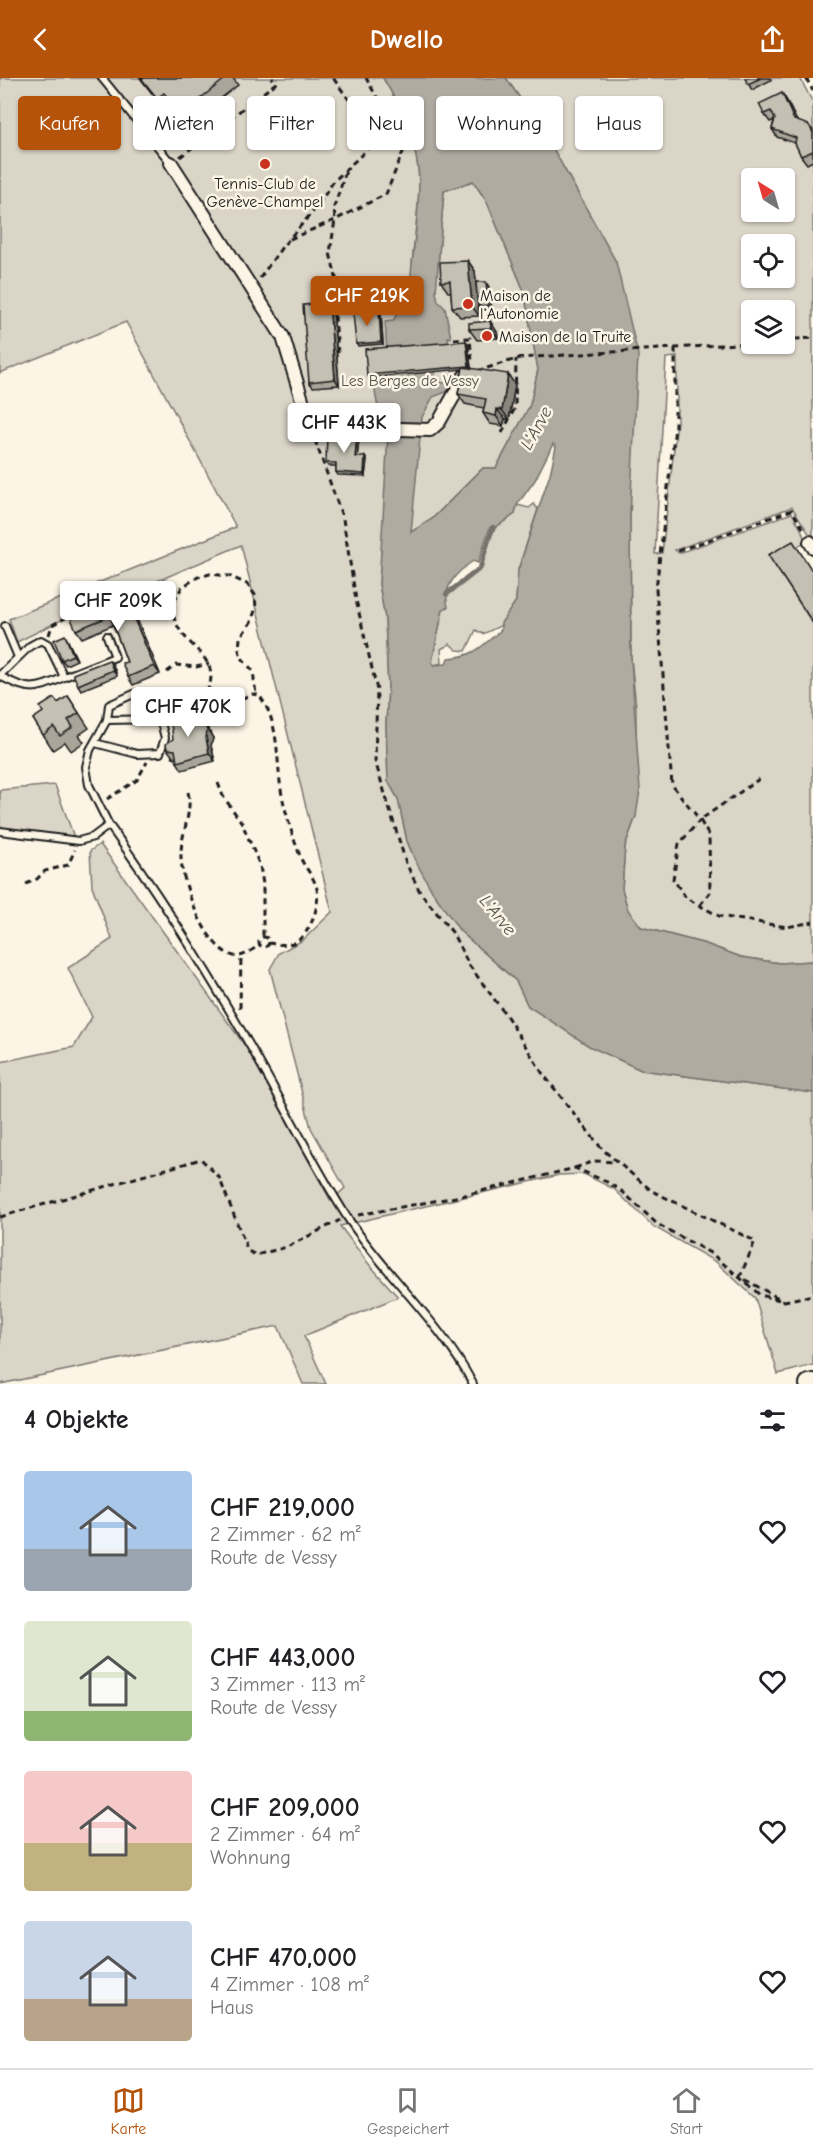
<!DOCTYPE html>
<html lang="de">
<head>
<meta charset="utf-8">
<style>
  body { margin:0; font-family:"Comic Neue",sans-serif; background:#f6f6f6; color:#202124; height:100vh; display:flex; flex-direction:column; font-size:22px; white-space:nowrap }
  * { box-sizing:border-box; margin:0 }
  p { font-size:20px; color:#757577 }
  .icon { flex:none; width:33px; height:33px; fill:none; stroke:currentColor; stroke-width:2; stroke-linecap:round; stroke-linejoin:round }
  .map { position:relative; height:1306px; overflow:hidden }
  .sheet { display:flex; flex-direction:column; background:#fff; flex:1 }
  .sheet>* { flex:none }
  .banner { position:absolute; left:18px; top:18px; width:777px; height:54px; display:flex; gap:12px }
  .needle { width:39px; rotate:323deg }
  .controls { position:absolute; left:741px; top:90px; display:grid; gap:12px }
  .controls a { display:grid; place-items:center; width:54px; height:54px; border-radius:6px; background:#fff; box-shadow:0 2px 4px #0004; font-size:30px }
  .price { position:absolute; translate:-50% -51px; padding:0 14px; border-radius:6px; background:#fff; color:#222; font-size:20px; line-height:39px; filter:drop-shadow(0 2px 3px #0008) }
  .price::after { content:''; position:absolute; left:50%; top:36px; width:18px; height:14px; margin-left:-9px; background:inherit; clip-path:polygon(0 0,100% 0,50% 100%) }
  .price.current { background:#b45309; color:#fff }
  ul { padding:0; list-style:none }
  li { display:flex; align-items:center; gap:18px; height:150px; padding:0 24px }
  li span { display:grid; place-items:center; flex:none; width:168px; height:120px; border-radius:6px; color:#555 }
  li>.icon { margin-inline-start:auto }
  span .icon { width:72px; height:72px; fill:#fffc; stroke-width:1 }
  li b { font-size:26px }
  h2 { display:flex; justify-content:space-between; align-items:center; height:72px; padding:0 24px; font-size:26px }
  .tag { padding:0 21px; border-radius:6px; background:#fff; box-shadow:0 2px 4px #0004; font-size:21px; line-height:54px }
  .tag.current { background:#b45309; color:#fff }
  header { display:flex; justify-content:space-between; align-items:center; height:78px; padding:0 24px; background:#b45309; color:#fff; font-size:27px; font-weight:700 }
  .tabs { display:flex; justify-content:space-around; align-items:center; height:84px; border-top:2px solid #e0e0e0; background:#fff; font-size:16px; color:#757577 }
  .tabs a { display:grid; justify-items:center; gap:3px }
  .tabs .current { color:#b45309 }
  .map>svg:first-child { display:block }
  .green { fill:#dbd5c8; stroke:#7c7872; stroke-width:1.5; fill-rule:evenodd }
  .water { fill:#b0aba1; stroke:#75726c; stroke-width:1.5; fill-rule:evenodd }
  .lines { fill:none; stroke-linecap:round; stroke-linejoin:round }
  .stream { stroke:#75726c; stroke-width:4.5 }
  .lane-casing { stroke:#1c1c1c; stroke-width:10 }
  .street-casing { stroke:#1c1c1c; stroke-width:16 }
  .secondary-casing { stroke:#1c1c1c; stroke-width:22 }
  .path { stroke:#1c1c1c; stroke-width:3; stroke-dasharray:6 4.5; stroke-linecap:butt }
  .lane { stroke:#fcf5e5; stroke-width:6 }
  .street { stroke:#fcf5e5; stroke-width:12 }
  .secondary { stroke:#fcf5e5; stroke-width:18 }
  .wall { fill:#a9a59a; stroke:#1c1c1c; stroke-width:1.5 }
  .shaded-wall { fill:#89867d; stroke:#1c1c1c; stroke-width:1.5 }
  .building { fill:#c4c0b3; stroke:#1c1c1c; stroke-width:1.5 }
  .poi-dot { fill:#c8321e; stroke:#fcf5e5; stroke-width:2 }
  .labels { text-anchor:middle; stroke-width:5; stroke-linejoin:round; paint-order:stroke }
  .poi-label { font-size:16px; fill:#1c1c1c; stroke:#fcf5e5; text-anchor:start }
  .park-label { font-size:16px; fill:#555450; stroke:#fcf5e5 }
  .water-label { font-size:18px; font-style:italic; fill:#575551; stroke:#fcf5e5 }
</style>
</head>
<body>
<header><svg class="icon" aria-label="back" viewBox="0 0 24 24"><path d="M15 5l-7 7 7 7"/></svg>Dwello<svg class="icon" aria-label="share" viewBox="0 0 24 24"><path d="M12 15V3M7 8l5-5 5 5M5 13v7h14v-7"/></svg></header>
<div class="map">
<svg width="813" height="1306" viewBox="0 0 813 1306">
  <rect width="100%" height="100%" fill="#fcf5e5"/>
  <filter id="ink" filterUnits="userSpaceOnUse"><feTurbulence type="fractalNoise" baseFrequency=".0167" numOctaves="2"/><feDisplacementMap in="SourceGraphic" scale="12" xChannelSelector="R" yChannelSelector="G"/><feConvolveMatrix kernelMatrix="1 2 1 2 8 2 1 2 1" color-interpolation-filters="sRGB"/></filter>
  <g filter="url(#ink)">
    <g class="green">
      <path d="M0 0H383C401 29 419 69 419 104 419 131 414 159 412 187L438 188 444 113 473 103 487 124 524 213 538 291 530 327 496 390H483L432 441 422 449 382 467 379 506 385 540 388 610 386 647 388 703 398 721 407 763 415 782 460 853 516 903 528 928 589 967 641 992 813 1015V1287L778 1296 755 1220 716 1184 654 1149 614 1111 584 1096 559 1097 340 1148 368 1185 398 1219 304 1258 326 1306H303L278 1248 0 1306V984L74 969 92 939 68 890 112 861 92 808 90 773 100 766 248 972 331 1123 345 1110 311 1050 270 891 279 875 303 862 332 834 241 467 148 507 104 521 17 564 9 541 236 449 126 244 0 295Z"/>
      <path d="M506 0H800L813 25V462L792 429 675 472 679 475 792 435 802 453 805 464 772 483 813 546V883L780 885 741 879 706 866 641 849 628 833 622 811 625 768 636 738V629L631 580 630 437 616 184 546 58ZM752 100H784V134H752ZM752 166H784V200H752ZM752 232H784V266H752ZM677 279V344L662 475 655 476 666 280Z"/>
      <polygon points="534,426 538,431 518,492 516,523 500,548 483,556 476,552 466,573 457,572 450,566 441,571 442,585 434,587 432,584 443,531 447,529 445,520 482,491 489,462 496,449 515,436 517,427 529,430"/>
      <polygon points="55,707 74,759 0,749 0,712"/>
    </g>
    <path class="water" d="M383 0H506L546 58 616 184 638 277 630 437 631 580 640 712 636 738 625 768 622 811 628 832 641 849 706 866 741 879 780 885 813 883V1015L641 992 589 968 528 928 516 903 460 853 432 813 415 782 407 763 398 721 388 703 386 647 388 610 385 540 379 506 388 356 377 325 374 307 389 305 385 244 393 243C400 232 402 216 410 206 413 172 419 138 419 104 419 71 400 27 383 0ZM473 103 487 124 524 213 538 292 530 327 496 390H483L432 441 411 454 422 339 433 319 451 312 450 304 442 305 435 298 438 267 449 266 448 259 451 260 445 230 438 223 436 214 444 113ZM553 366 556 369 550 396 518 492 516 523 501 545V552C482 568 474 579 448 580L446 586 434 587 432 584 443 531 448 529C442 508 457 494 473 483L478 485 490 449H496L515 436 517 427 535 402Z"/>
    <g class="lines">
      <polyline class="stream" points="446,516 480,490 493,449"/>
      <g class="lane-casing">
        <g id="lane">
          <polyline points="102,0 171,85"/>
          <polyline points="137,40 170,38 174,41 178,57 166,65 155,65"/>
          <polyline points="5,548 18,579"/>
          <path d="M0 597 30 568 41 562 48 566 64 599C36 613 27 613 0 598"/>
          <polyline points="64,599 115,579 107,558"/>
          <polyline points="95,665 137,676 160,675 165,660 160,641 107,642"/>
          <path d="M109 747C161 819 209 896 253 973 285 1028 313 1086 347 1139 386 1198 440 1243 473 1306"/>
          <polyline points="0,753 79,763 93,759 109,747 89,707 86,689 90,672 107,642 109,627 136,615"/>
        </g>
      </g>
      <g class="street-casing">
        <g id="street">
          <polyline points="171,85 283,259 310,348 430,352 439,344 466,296"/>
          <polyline points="810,464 813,469"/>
        </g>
      </g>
      <g class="secondary-casing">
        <polyline id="secondary" points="809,1306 813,1305"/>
      </g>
      <g class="path">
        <polyline points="806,0 813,13"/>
        <polyline points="180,79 276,5 272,0"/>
        <polyline points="290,161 335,142 386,116 405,69 366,0"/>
        <polyline points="260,200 282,169 317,129 333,104 378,61 333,0"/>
        <polyline points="454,261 470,260 472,284"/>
        <polyline points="784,262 813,260"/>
        <polyline points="675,270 675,349 656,511 672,707 700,742 679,766 673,801 686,820 719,838 787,849 813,844"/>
        <polyline points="338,275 333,215 336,199 330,175 335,142 334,129 346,93"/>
        <polyline points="477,293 520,280 752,265"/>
        <polyline points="502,355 515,330 516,281"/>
        <polyline points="315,362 343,441 356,522 377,612 375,683 406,785 420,814 452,854 469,887 506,937 543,996 602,1071 652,1113 755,1163 740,1199 784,1223"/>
        <polyline points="678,473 792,432 804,452"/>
        <polyline points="82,531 97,524 99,527"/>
        <polyline points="49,557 52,547 71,537"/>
        <polyline points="167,594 176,587 196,589 209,586"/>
        <polyline points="160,619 168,635"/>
        <path d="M195 632C241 575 173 575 172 527L182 509 198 499 210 496 229 498 247 506 255 517 256 530 251 544 240 560 239 572 241 579 253 593 256 616"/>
        <path d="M203 636 253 616 259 617C282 647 275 687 283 722 288 743 294 763 302 783 307 792 315 801 317 811 320 828 311 854 296 864 288 868 277 866 269 865"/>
        <polyline points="218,705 223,718 242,745 260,788 263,806 263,859"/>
        <path d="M188 714C193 735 180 757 181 779 181 804 206 872 234 878 243 880 252 872 259 867"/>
        <polyline points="107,721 137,702 147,684"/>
        <polyline points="26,806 37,801 45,793 68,787 75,772"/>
        <polyline points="700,827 710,814 709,758 700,742 759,701"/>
        <circle cx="264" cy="864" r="5"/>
        <polyline points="240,930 241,878"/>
        <polyline points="575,1090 594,1083 615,1084"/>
        <polyline points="358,1137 461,1118 575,1090 607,1104 623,1114 657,1146 712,1176 760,1217 784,1223 813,1217"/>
        <polyline points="0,1139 201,1081 219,1099 248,1173 256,1177 287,1169 340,1142"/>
      </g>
      <use href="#lane" class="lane"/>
      <use href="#street" class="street"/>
      <use href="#secondary" class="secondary"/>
    </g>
    <g class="wall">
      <polygon points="140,0 233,0 238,7 188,46 171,25 164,31"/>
      <polygon points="745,0 770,0 771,2 752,12"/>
      <polygon points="782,15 787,23 796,42 813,52 813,83 807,86 801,78 795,65 777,59 772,51 774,42 770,44 764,36"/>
      <polygon points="468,183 475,193 476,204 489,209 492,232 481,233 479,229 479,238 460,239 452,229 451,214 448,214 441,204"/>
      <polygon points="333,230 339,307 313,309 309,304"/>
      <polygon points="381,235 383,266 358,268 356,266"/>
      <polygon points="490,243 497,254 498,260 477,262 469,251"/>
      <polygon points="468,265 471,290 515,307 509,342 505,341 503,348 490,346 483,335 484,330 465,326 458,316 462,291 369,300 367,297"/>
      <polygon points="359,360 357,379 367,382 365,398 338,397 336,394 336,388 328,388 326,385"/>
      <polygon points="122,525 128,538 132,536 138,544 160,596 133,607 128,599 127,584 113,547 82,560 76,552"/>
      <polygon points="68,563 77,582 66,587 62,582"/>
      <polygon points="113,587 117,598 81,612 78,607"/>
      <polygon points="68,618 89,650 79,657 84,664 71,673 65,664 53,672 33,641"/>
      <polygon points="183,634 189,642 190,647 203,643 208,651 213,660 211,668 215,683 182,692 177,684 176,680 173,679 167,671 173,661"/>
    </g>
    <g class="shaded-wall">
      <polygon points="782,15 787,23 800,49 794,42"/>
      <polygon points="468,183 475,193 479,238 472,228"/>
      <polygon points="486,204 489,209 492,232 488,227"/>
      <polygon points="329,225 333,230 339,307 335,301"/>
      <polygon points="379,232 381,235 383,266 381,264"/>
      <polygon points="490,243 497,254 498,260 491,250"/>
      <polygon points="466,263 468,265 471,290 469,288"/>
      <polygon points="508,296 515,307 509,342 502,332"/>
      <polygon points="497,331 505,341 503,348 496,338"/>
      <polygon points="357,357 359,360 357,382 355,379"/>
      <polygon points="365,379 367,382 365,398 364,396"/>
      <polygon points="116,517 122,525 131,547 126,539"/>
      <polygon points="132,536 138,544 160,596 154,588"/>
      <polygon points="65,557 68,563 77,582 73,577"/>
      <polygon points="109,582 113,587 117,598 113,592"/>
      <polygon points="183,634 189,642 192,656 186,648"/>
      <polygon points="203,643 213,660 211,668 215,683 209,675"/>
    </g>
    <g class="building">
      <polygon points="141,0 226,0 181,36 164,15 157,20"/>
      <polygon points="745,0 761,0 748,6"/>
      <polygon points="782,15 794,42 809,47 813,55 813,73 801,78 795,65 796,60 772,51 775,41 771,33 764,36 759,26"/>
      <polygon points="468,183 472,228 452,229 450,203 441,204 440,184"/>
      <polygon points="476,204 486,204 488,227 478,228"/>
      <polygon points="329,225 335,301 309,304 303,227"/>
      <polygon points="379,232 381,264 356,266 353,234"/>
      <polygon points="490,243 491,250 469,251 469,245"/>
      <polygon points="466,263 469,288 367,297 365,271"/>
      <polygon points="463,289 508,296 502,332 497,331 496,338 483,335 486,321 458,316"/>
      <polygon points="327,356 357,357 355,379 365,379 364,396 336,394 336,385 326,385"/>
      <polygon points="793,463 813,494 813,545 768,477"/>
      <polygon points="116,517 126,539 132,536 154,588 128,599 122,585 127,584 110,538 76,552 69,536"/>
      <polygon points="65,557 73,577 62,582 54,562"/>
      <polygon points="109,582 113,592 78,607 73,596"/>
      <polygon points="68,618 79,635 68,642 73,649 60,658 54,649 43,657 33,641 43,634 40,629 54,620 58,625"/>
      <polygon points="183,634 186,648 203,643 207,652 206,660 209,675 177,684 175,672 167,671 166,666 173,661 170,637"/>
    </g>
  </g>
  <g class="poi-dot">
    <circle cx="265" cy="86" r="6"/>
    <circle cx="468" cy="226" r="6"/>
    <circle cx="487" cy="258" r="6"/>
  </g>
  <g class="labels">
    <g class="poi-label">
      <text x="265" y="111" text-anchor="middle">Tennis-Club de<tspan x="265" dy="18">Genève-Champel</tspan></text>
      <text x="480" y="223">Maison de<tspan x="480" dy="18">l'Autonomie</tspan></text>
      <text x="499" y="264">Maison de la Truite</text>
    </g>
    <g class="park-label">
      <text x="410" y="308">Les Berges de Vessy</text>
    </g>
    <g class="water-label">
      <text transform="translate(536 350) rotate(-61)" y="6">L'Arve</text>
      <text transform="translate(498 837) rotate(51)" y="6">L'Arve</text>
    </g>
  </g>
</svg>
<div class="controls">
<a><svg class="needle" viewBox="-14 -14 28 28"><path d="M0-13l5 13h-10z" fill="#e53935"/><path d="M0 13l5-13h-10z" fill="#757577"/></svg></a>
<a><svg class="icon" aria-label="locate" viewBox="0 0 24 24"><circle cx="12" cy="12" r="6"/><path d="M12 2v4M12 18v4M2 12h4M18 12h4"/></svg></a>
<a><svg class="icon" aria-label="layers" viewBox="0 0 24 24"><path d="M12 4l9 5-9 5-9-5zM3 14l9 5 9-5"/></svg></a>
</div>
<b class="price current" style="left:367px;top:249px">CHF 219K</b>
<b class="price" style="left:344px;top:376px">CHF 443K</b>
<b class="price" style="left:118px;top:554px">CHF 209K</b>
<b class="price" style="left:188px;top:660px">CHF 470K</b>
<div class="banner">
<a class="tag current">Kaufen</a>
<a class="tag">Mieten</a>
<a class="tag">Filter</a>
<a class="tag">Neu</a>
<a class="tag">Wohnung</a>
<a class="tag">Haus</a>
</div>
</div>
<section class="sheet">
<h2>4 Objekte<svg class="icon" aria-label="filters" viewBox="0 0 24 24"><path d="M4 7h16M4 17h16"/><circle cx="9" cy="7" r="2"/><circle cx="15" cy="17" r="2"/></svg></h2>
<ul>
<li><span style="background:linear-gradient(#a9c7e8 65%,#9aa5b1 0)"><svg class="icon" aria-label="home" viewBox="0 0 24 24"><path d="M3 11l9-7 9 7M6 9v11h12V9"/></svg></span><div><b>CHF 219,000</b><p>2 Zimmer · 62 m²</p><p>Route de Vessy</p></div><svg class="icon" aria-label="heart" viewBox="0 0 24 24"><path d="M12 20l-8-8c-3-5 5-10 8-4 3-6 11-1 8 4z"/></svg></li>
<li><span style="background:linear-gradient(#dfe7d0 75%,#8fb573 0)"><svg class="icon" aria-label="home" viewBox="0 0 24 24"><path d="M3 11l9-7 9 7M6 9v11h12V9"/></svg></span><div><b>CHF 443,000</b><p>3 Zimmer · 113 m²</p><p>Route de Vessy</p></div><svg class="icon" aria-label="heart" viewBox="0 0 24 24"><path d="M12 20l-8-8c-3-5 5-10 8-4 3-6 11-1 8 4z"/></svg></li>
<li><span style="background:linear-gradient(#f6c9c9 60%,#c2b280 0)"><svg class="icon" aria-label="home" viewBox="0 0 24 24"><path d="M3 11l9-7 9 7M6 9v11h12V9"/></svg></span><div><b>CHF 209,000</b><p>2 Zimmer · 64 m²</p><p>Wohnung</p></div><svg class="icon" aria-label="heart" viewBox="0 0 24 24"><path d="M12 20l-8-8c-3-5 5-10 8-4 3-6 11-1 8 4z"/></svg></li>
<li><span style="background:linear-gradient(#c9d6e8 65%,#b9a48a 0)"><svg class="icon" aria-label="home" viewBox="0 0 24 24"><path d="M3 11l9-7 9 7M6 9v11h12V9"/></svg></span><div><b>CHF 470,000</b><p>4 Zimmer · 108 m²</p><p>Haus</p></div><svg class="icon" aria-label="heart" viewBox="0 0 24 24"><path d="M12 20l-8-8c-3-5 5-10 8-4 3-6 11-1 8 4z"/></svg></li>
</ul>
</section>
<nav class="tabs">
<a class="current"><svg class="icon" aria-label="map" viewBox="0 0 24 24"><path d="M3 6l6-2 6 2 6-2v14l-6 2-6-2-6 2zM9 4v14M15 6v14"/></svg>Karte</a>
<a><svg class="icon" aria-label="saved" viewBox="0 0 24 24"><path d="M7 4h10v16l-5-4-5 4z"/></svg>Gespeichert</a>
<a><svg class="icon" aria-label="home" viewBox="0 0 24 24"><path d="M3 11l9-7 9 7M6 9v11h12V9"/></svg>Start</a>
</nav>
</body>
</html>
